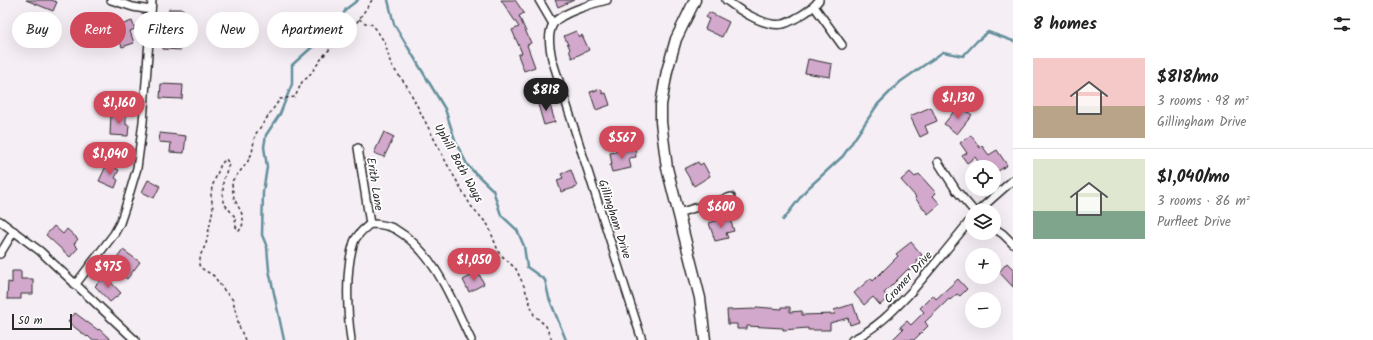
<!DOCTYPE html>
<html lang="en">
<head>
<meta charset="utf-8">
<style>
  body { margin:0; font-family:Kalam,sans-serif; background:#f2f2f2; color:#222; height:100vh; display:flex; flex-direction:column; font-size:15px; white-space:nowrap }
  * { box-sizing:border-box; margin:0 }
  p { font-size:13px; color:#767676 }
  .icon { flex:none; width:22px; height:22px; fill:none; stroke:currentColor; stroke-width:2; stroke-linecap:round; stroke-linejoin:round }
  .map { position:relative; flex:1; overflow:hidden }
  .sheet { display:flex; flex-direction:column; background:#fff; width:360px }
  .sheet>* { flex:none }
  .top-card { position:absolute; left:12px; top:12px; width:380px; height:36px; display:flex; gap:8px }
  .buttons { position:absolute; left:965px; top:160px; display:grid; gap:8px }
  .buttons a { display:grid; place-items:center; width:36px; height:36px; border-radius:50%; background:#fff; box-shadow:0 4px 16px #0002; font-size:20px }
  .scale { position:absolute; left:12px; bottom:10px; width:60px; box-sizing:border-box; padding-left:4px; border:2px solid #2b2b2b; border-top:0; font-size:11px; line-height:14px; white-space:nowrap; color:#2b2b2b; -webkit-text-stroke:3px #fff; paint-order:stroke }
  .price { position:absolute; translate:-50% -34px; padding:0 9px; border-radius:14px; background:#d1495b; color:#fff; font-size:13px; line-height:26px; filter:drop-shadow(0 1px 2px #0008) }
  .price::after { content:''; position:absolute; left:50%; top:24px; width:12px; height:9px; margin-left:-6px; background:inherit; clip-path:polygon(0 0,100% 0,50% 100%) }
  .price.selected { background:#222; color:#fff }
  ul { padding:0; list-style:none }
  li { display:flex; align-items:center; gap:12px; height:100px; padding:0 20px }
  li+li { border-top:1px solid #e0e0e0 }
  li span { display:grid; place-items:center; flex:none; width:112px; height:80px; border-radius:0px; color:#555 }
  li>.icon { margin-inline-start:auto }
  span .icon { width:48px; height:48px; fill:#fffc; stroke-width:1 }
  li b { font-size:17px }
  h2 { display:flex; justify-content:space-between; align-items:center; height:48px; padding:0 20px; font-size:17px }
  .tag { padding:0 14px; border-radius:18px; background:#fff; box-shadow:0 4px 16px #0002; font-size:14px; line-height:36px }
  .tag.selected { background:#d1495b; color:#fff }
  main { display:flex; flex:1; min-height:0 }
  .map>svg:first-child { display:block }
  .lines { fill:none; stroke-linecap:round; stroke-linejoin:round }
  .stream { stroke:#63909c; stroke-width:2.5 }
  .building { fill:#d3a8cd; stroke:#2b2b2b }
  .street-casing { stroke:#2b2b2b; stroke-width:10 }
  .secondary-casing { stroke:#2b2b2b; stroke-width:13 }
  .path { stroke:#2b2b2b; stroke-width:1.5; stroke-dasharray:3 3; stroke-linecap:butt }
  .street { stroke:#fff; stroke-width:7 }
  .secondary { stroke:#fff; stroke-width:10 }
  .labels { text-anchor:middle; stroke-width:3.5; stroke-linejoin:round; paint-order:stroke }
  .street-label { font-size:12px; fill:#2b2b2b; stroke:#fff }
</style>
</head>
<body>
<main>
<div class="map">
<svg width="1013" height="340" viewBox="0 0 1013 340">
  <rect width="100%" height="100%" fill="#f6eef5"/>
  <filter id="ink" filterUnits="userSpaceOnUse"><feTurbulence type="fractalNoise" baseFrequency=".025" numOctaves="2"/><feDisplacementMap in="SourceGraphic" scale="8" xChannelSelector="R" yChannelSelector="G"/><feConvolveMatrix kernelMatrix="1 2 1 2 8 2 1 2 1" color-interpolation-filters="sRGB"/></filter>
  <g filter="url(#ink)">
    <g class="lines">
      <g class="stream">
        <polyline points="388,0 394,24 445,109 456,143 468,166 493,190 501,215 517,230 524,246 527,267 545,280 549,298 566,340"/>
        <polyline points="783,220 806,190 843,156 878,104 900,82 943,52 963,56 977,41 988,32 1013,41"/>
        <polyline points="284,340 269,270 267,247 262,235 263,192 267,167 264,147 266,135 280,114 292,84 292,65 338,24 346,9 358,0"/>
      </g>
    </g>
    <g class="building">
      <polygon points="26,0 51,0 57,2 53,11"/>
      <polygon points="501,0 515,0 524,13 519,16 531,43 527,45 535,67 524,71 518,55 522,53 512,30 519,27"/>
      <polygon points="555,0 574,0 558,7"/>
      <polygon points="169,9 183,9 181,50 163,49 163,40 165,40 166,33 168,33"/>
      <polygon points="709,12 729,22 722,37 705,29 709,19 706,18"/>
      <polygon points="132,21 135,29 130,31 134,43 122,47 119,39 116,40 113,31 117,30 116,27"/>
      <polygon points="576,31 579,37 582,35 589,50 572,58 569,50 570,49 564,36"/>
      <polygon points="808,59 832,64 830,77 805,73"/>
      <polygon points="161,84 183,85 182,99 160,98"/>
      <polygon points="601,89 603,94 606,93 610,105 596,110 590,92"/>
      <polygon points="548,98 555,122 544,125 537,101"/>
      <polygon points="959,105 972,115 957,134 944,124"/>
      <polygon points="931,107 937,121 925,126 928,133 920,137 910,116"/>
      <polygon points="111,113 126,114 126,125 129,125 128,136 110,135"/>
      <polygon points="384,132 394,137 384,157 374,153"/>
      <polygon points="160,133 186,136 184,153 170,152 171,143 159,142"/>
      <polygon points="971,135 980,148 982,146 989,155 997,150 1007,165 994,174 994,167 982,167 975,157 967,163 962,156 967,153 960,143"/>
      <polygon points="635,148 636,157 629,158 631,168 612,172 610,165 612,165 610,153"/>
      <polygon points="698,162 700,165 703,163 710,176 694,186 684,169"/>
      <polygon points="107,164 119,170 115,178 118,180 115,188 99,181"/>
      <polygon points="571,170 577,187 561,192 557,180 563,178 561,174"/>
      <polygon points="910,172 915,177 919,174 936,193 933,196 940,204 928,214 915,198 916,197 901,180"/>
      <polygon points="148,180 160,186 154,198 142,192"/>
      <polygon points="725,218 725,221 730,219 734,231 726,233 728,238 715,241 709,223"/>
      <polygon points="54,226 63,234 67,229 78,239 74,244 78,248 70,257 46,235"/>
      <polygon points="911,242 922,255 916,260 918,263 909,270 908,269 884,293 888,298 880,305 873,297 864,305 854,293 871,278 873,281 898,256 896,254"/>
      <polygon points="123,250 140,262 127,279 118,272 122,267 115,261"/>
      <polygon points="1007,263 1013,269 1013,287 999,272"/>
      <polygon points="12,271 21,271 21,279 33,279 33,294 21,294 21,299 7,299 8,282 12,283"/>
      <polygon points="478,272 484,284 469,292 463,280"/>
      <polygon points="105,276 121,293 110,302 95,286"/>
      <polygon points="958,279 967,289 960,296 957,294 950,300 949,299 925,322 928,326 914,340 892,340 903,329 900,327 907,321 911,325 924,312 920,308 933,295 936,299"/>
      <polygon points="853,304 859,322 850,325 848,318 830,323 830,330 808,330 808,328 783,330 783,328 747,326 747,329 737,329 737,324 728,324 727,310 756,309 756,307 782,309 782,307 790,307 790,312 802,311 802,315 835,314 834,310"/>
      <polygon points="75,313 98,330 99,329 111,340 92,340 88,336 87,337 68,322"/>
    </g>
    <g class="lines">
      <g class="street-casing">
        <g id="street">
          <polyline points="111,0 133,7 151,10"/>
          <polyline points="539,0 553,24"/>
          <path d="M607 0C594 3 560 13 553 24 547 35 550 48 552 59L642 340"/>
          <path d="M726 0C739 10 766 28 783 24 789 23 794 19 800 16 807 12 814 7 819 0"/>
          <polyline points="814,6 842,45"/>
          <polyline points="358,148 370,224"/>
          <polyline points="938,162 956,190 974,211"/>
          <polyline points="978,211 1013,180"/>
          <polyline points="678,213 731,197"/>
          <polyline points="0,221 40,251 135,340"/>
          <polyline points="994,228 1003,234 1013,244"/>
          <polyline points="0,254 14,231"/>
          <polyline points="75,285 114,234 120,223 126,205 137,168 143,122 152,0"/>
          <path d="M351 340C347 311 345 270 354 242 357 234 364 229 370 224 379 224 387 225 395 229 435 252 452 301 471 340"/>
          <path d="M852 340C876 329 893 311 911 292 932 268 952 243 972 218"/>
        </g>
      </g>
      <g class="secondary-casing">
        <polyline id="secondary" points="695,0 676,39 667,71 661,105 661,122 667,168 700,298 705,340"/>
      </g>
      <g class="path">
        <polyline points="359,19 365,23 371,24 376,29 385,43 391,65 407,86 447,164 471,206 488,225 499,253 516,269 524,286 534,315 546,326 552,340"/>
        <path d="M245 340 239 326 233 300 223 289 214 276 201 268 199 265 201 254 206 244 213 209 211 195 212 187 221 164 226 159 229 164 223 181V202L235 217 236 227 239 231C249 219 238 208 234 198 233 193 232 187 232 181L247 163 252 153 255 135 280 99 295 97 302 82 308 77 325 54 335 44 347 37 372 0"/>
      </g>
      <use href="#street" class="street"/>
      <use href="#secondary" class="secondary"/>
    </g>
  </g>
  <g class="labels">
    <g class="street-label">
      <text transform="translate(459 163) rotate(61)" y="4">Uphill Both Ways</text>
      <text transform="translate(375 184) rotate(81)" y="4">Erith Lane</text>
      <text transform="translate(615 219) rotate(72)" y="4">Gillingham Drive</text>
      <text transform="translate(908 277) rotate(-48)" y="4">Cromer Drive</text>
    </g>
  </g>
</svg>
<div class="buttons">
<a><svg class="icon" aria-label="locate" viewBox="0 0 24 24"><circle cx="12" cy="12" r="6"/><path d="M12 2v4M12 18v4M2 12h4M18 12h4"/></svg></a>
<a><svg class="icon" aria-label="layers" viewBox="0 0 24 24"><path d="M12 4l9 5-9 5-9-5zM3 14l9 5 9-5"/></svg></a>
<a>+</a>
<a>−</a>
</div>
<div class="scale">50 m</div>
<b class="price selected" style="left:546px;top:112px">$818</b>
<b class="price" style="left:958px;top:120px">$1,130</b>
<b class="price" style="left:119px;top:125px">$1,160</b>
<b class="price" style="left:622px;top:160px">$567</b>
<b class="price" style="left:110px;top:176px">$1,040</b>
<b class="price" style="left:721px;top:229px">$600</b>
<b class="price" style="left:474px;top:282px">$1,050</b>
<b class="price" style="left:108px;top:289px">$975</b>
<div class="top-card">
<a class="tag">Buy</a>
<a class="tag selected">Rent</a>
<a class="tag">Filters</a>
<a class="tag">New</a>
<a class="tag">Apartment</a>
</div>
</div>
<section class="sheet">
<h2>8 homes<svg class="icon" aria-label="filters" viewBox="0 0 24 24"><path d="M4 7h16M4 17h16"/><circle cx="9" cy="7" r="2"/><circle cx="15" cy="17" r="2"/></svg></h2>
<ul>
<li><span style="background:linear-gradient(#f6c9c9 60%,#b9a48a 0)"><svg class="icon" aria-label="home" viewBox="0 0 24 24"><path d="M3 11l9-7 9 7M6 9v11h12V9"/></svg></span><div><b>$818/mo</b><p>3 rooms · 98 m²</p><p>Gillingham Drive</p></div></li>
<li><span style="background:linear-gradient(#dfe7d0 65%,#7fa58c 0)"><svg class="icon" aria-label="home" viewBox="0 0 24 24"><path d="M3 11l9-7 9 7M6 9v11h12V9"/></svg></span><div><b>$1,040/mo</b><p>3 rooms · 86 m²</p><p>Purfleet Drive</p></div></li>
</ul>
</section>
</main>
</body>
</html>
